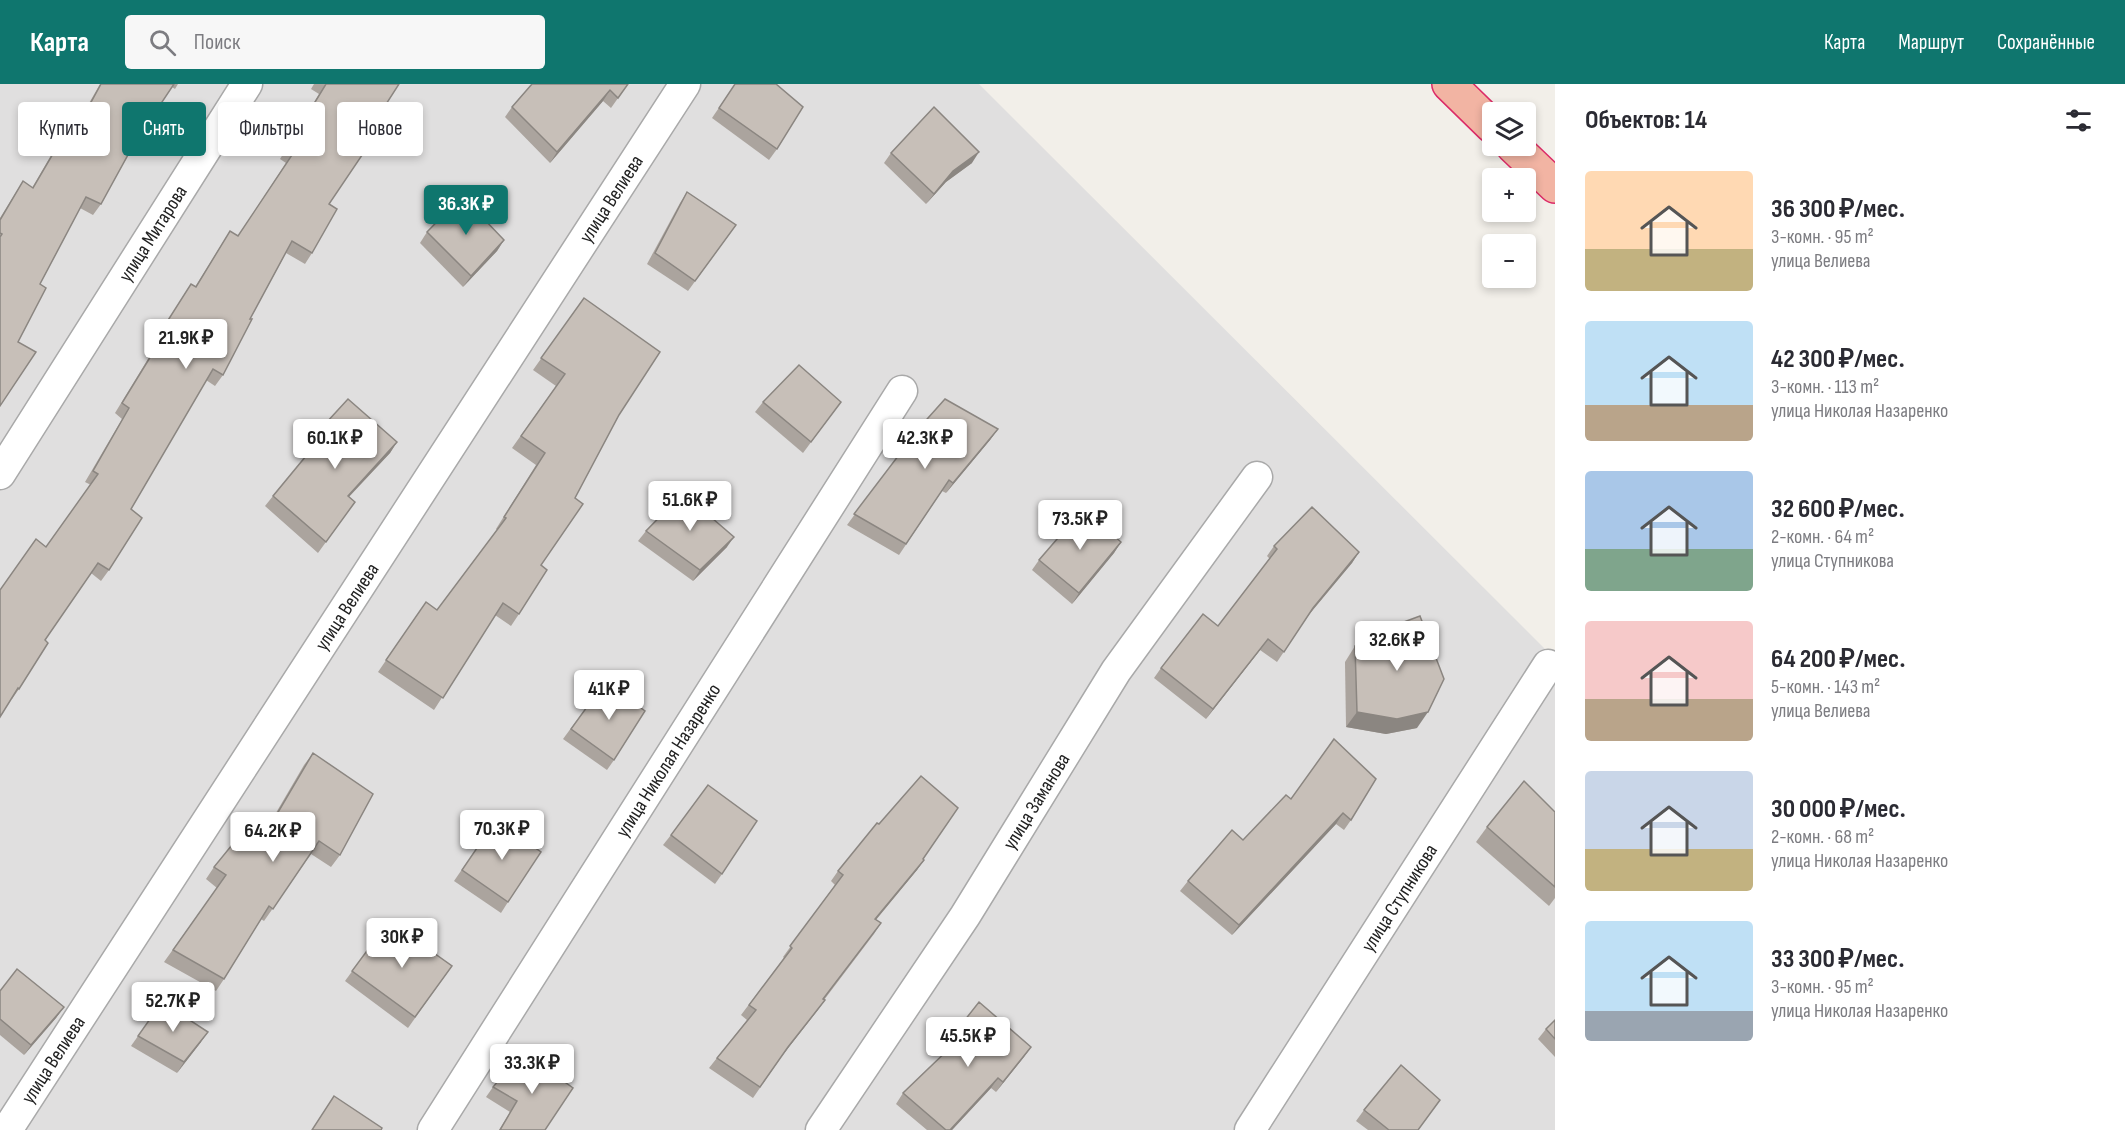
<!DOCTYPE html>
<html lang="ru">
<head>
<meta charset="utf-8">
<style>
  body { margin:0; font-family:"Sofia Sans Condensed",sans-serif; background:#f7f7f7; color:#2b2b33; height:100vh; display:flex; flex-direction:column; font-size:22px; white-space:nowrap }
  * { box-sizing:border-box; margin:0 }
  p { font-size:20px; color:#7c7c81 }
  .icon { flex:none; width:33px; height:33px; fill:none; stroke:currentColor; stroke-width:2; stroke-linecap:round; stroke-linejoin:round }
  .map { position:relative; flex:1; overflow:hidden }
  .details { display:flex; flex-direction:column; background:#fff; width:570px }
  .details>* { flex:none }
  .hud { position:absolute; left:18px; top:18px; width:570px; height:54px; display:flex; gap:12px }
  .tools { position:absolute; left:1482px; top:18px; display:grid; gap:12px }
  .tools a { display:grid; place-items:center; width:54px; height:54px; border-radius:6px; background:#fff; box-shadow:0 3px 9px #0003; font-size:30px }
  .price { position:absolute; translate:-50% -51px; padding:0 14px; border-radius:6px; background:#fff; color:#222; font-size:20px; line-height:39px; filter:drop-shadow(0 2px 3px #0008) }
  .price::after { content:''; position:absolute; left:50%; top:36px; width:18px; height:14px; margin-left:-9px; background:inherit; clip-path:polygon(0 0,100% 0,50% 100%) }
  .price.on { background:#0f766e; color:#fff }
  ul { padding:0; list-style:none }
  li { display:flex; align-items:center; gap:18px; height:150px; padding:0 30px }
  li span { display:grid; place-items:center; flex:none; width:168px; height:120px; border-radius:6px; color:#555 }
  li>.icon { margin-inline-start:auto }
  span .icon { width:72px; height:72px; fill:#fffc; stroke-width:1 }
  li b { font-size:26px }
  h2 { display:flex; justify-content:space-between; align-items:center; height:72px; padding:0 30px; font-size:26px }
  .pill { padding:0 21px; border-radius:6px; background:#fff; box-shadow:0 3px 9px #0003; font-size:21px; line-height:54px }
  .pill.on { background:#0f766e; color:#fff }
  header { display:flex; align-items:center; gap:36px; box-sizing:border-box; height:84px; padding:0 30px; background:#0f766e; color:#fff }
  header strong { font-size:28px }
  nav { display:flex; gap:33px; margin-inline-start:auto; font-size:21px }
  .search { width:420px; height:54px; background:#f7f7f7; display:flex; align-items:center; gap:15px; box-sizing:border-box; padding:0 21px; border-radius:6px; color:#7c7c81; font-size:22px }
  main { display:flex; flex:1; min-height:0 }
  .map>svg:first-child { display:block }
  .residential { fill:#e0dfdf }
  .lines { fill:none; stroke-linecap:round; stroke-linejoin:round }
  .minor-casing { stroke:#a9a9a9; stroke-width:33 }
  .trunk-casing { stroke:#dc2a67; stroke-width:36 }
  .minor { stroke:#fff; stroke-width:30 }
  .trunk { stroke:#f2b4a3; stroke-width:33 }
  .wall { fill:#aba49e }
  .shaded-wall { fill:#8b8681 }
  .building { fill:#c7bfb8; stroke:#8b8681; stroke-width:1.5 }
  .labels { text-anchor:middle; stroke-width:6; stroke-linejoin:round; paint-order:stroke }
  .street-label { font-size:20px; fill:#222; stroke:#fff }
</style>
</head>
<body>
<header>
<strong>Карта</strong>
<div class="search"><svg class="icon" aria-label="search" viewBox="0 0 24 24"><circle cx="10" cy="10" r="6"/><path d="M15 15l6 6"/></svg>Поиск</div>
<nav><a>Карта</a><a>Маршрут</a><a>Сохранённые</a></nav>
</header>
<main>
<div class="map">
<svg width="1555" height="1046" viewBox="0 0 1555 1046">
  <rect width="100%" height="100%" fill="#f2efe9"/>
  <polygon class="residential" points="0,0 979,0 1555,575 1555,1046 0,1046"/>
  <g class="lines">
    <g class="minor-casing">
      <g id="minor">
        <path id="s1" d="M0 390 247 0"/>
        <path id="s2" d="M7 1046 685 0"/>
        <path id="s3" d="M433 1046 902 307"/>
        <path id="s4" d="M821 1046 965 832 1116 587 1257 393"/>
        <path id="s5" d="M1250 1046 1548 581"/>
      </g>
    </g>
    <g class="trunk-casing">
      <g id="trunk">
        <polyline points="1449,0 1492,42"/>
        <polyline points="1513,62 1555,102"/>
      </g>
    </g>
    <use href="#minor" class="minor"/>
    <use href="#trunk" class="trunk"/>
  </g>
  <g class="wall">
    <polygon points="100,0 178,0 175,5 172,3 134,60 101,120 93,131 80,124 40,200 18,258 0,322 0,134 23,97 32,104 64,49 71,39 76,42"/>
    <polygon points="314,0 399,0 372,42 329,120 312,169 305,180 286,169 250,235 223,291 215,302 206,296 131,425 109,486 101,497 91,489 45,556 19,605 12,615 11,615 46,463 91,401 85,398 122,335 115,329 154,265 151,262 191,200 195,203 230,147 238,152 286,79 280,75 319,10 311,5"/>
    <polygon points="628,0 611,24 603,17 550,79 505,33 512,23"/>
    <polygon points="735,0 777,65 769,76 712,34"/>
    <polygon points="891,69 972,79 946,98 926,120 884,79"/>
    <polygon points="687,108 736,141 688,207 647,180 680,119"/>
    <polygon points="427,148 504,156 497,167 463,203 420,159"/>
    <polygon points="584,214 619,331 575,414 541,481 519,530 511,542 495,531 434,626 378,588 426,518 437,526 497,446 496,445 536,381 512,364 556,302 533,286"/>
    <polygon points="763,318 841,318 803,369 755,328"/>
    <polygon points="998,345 990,356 946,409 942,407 899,471 847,441 897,373 896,372 903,362"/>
    <polygon points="315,351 397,358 390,369 349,413 355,418 318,469 265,422 273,412 312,365 308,361"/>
    <polygon points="646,447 727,463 693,497 638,457"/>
    <polygon points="1121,458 1114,469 1072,520 1032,486 1039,476"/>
    <polygon points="1274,462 1359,468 1352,479 1308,532 1277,578 1260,566 1206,635 1154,594 1161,584 1218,542 1270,475 1267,472"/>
    <polygon points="1355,562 1417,644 1386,650 1346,643 1345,578"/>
    <polygon points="605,598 614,676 607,686 563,655"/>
    <polygon points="1334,655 1351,736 1344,746 1336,740 1232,851 1180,807 1188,797 1243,756 1291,715"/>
    <polygon points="313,669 340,771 331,783 311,770 264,837 261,835 224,895 216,907 164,878 217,804 206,795 214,783 263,751 304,681"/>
    <polygon points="1555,728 1555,814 1549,822 1476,758 1487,743"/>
    <polygon points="496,736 508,818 501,829 454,797"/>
    <polygon points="671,751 722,790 715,800 663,761"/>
    <polygon points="923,775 924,776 917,786 876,836 881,839 874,850 824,916 825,916 817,927 782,972 753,1014 709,984 747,936 741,931 784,874 783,873 835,801 831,797 838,787"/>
    <polygon points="389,837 452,882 408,944 345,897"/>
    <polygon points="0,907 64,923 56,934 24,971 0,951"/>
    <polygon points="162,918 201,958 177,989 131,962"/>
    <polygon points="1555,936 1555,973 1538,955 1546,945"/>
    <polygon points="950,955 1031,963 996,1008 991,1004 952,1046 927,1046 896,1020 903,1009 945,968 943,966"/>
    <polygon points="523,968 545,1046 499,1046 510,1028 486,1013 493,1003"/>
    <polygon points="1440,1016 1418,1046 1368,1046 1356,1037 1364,1026"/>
  </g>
  <g class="shaded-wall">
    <polygon points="610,6 603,17 550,79 557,68"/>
    <polygon points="979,68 972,79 946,98 926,120 934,110 953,87"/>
    <polygon points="504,156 497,167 463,203 471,192"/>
    <polygon points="998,345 990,356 946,409 953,399"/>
    <polygon points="397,358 390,369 340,422 348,412"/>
    <polygon points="734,453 727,463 693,497 700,486"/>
    <polygon points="1121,458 1114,469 1072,520 1079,509"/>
    <polygon points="1359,468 1352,479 1305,535 1313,524"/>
    <polygon points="1268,555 1260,566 1206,635 1213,625"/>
    <polygon points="1357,628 1428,628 1417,644 1386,650 1346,643"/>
    <polygon points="1343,729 1336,740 1232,851 1239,841"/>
    <polygon points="924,776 917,786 868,845 875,835"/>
    <polygon points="825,916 817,927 781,973 788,963"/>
    <polygon points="64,923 56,934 24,971 31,961"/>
    <polygon points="208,948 201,958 177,989 184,978"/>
    <polygon points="1031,963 1024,973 996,1008 1003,998"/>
    <polygon points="998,994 991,1004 952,1046 950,1046"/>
  </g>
  <g class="building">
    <polygon points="101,0 174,0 134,60 101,120 86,113 40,200 46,204 18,258 36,268 0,322 0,153 2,150 0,149 0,136 23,97 33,104 71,39 78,42"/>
    <polygon points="326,0 399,0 372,42 379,46 329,120 337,125 312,169 292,157 250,235 252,235 223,291 213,285 131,425 142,434 109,486 98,479 45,556 48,559 19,605 18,604 0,633 0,506 36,455 46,463 98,390 93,387 129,324 122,319 162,254 158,252 191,200 196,203 230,147 238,152 294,68 287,64"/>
    <polygon points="532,0 628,0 618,14 610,6 557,68 512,23"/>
    <polygon points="735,0 776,0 803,23 777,65 719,24"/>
    <polygon points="934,23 979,68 953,87 934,110 891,69"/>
    <polygon points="687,108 736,141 695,197 655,169"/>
    <polygon points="462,112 504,156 471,192 427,148"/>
    <polygon points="584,214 660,268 619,331 575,414 583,420 541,481 547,486 519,530 503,519 443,614 386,576 426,518 437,526 506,434 504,433 545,369 521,352 565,290 541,274"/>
    <polygon points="799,281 841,318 811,358 763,318"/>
    <polygon points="348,315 397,358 348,412 355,418 326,458 273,412 320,355 315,351"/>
    <polygon points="945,315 998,345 953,399 949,396 906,460 854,430 905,363 903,362"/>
    <polygon points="683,409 734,453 700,486 646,447"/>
    <polygon points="1312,423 1359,468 1313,524 1284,568 1268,555 1213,625 1161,584 1203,530 1218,542 1277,465 1274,462"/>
    <polygon points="1083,425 1121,458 1079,509 1039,476"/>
    <polygon points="1420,532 1444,595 1428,628 1397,635 1357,628 1355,562 1385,545"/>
    <polygon points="605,598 645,627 614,676 571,645"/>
    <polygon points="1334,655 1376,695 1351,736 1343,729 1239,841 1188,797 1232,746 1243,756 1286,711 1291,715"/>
    <polygon points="313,669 373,710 340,771 319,757 273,825 269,822 224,895 173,866 226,791 214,783 249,740 264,752"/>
    <polygon points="921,692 958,724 923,775 924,776 875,835 881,839 823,915 825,916 788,963 760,1003 717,974 756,926 749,921 792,864 790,862 843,791 838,787 877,739 879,740"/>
    <polygon points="1524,697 1555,728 1555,803 1487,743"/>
    <polygon points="708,701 757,737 722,790 671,751"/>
    <polygon points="496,736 541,768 508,818 462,786"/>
    <polygon points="389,837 452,882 415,933 352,887"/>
    <polygon points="17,885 64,923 31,961 0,935 0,907"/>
    <polygon points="162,918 208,948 184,978 138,952"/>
    <polygon points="979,918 1031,963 1003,998 998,994 950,1046 946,1046 903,1009 955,959 950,955"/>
    <polygon points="1555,936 1555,955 1546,945"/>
    <polygon points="523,968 573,1004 545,1046 500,1046 517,1017 493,1003"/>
    <polygon points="1401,981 1440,1016 1418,1046 1389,1046 1364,1026"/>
    <polygon points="334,1012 382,1044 381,1046 312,1046"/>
  </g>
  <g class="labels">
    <g class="street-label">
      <text dy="7" stroke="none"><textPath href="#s2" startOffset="1110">улица Велиева</textPath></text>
      <text dy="7" stroke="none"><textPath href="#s1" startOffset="285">улица Митарова</textPath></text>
      <text dy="7" stroke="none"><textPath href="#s2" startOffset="624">улица Велиева</textPath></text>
      <text dy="7" stroke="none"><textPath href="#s3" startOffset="438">улица Николая Назаренко</textPath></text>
      <text dy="7" stroke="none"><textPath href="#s4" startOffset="393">улица Заманова</textPath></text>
      <text dy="7" stroke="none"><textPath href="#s5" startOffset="276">улица Ступникова</textPath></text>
      <text dy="7" stroke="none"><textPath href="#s2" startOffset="84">улица Велиева</textPath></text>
    </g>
  </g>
</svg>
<div class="tools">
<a><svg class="icon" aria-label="layers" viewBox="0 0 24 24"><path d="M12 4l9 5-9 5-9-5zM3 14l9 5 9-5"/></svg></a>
<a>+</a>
<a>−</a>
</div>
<b class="price on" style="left:466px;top:152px">36.3K ₽</b>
<b class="price" style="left:186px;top:286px">21.9K ₽</b>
<b class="price" style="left:335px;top:386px">60.1K ₽</b>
<b class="price" style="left:925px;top:386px">42.3K ₽</b>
<b class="price" style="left:690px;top:448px">51.6K ₽</b>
<b class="price" style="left:1080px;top:467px">73.5K ₽</b>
<b class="price" style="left:1397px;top:588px">32.6K ₽</b>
<b class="price" style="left:609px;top:637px">41K ₽</b>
<b class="price" style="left:502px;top:777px">70.3K ₽</b>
<b class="price" style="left:273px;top:779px">64.2K ₽</b>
<b class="price" style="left:402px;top:885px">30K ₽</b>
<b class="price" style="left:173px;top:949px">52.7K ₽</b>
<b class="price" style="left:968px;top:984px">45.5K ₽</b>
<b class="price" style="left:532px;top:1011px">33.3K ₽</b>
<div class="hud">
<a class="pill">Купить</a>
<a class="pill on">Снять</a>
<a class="pill">Фильтры</a>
<a class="pill">Новое</a>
</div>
</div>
<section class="details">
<h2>Объектов: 14<svg class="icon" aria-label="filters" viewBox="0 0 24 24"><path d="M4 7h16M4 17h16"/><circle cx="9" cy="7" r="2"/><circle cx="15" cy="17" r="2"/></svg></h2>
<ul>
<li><span style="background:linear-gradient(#ffd9b3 65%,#c2b280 0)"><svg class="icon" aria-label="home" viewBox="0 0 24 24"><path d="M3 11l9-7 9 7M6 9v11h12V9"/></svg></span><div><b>36 300 ₽/мес.</b><p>3-комн. · 95 m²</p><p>улица Велиева</p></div></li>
<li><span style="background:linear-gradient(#bfe0f5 70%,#b9a48a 0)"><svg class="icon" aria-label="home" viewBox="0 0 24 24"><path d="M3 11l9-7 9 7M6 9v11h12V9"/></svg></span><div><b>42 300 ₽/мес.</b><p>3-комн. · 113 m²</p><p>улица Николая Назаренко</p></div></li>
<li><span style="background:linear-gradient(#a9c7e8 65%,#7fa58c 0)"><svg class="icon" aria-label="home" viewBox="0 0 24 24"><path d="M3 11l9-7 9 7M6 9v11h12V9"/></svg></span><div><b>32 600 ₽/мес.</b><p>2-комн. · 64 m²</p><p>улица Ступникова</p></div></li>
<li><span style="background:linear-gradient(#f6c9c9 65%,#b9a48a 0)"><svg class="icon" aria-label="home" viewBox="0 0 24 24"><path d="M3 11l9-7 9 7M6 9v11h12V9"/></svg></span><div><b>64 200 ₽/мес.</b><p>5-комн. · 143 m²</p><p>улица Велиева</p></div></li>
<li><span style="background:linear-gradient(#c9d6e8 65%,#c2b280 0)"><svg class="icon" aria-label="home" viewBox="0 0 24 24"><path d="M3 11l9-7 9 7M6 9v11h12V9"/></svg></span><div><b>30 000 ₽/мес.</b><p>2-комн. · 68 m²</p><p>улица Николая Назаренко</p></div></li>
<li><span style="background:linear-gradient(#bfe0f5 75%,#9aa5b1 0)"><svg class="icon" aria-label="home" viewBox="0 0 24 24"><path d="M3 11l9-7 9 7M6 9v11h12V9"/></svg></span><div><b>33 300 ₽/мес.</b><p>3-комн. · 95 m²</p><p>улица Николая Назаренко</p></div></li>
</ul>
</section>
</main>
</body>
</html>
